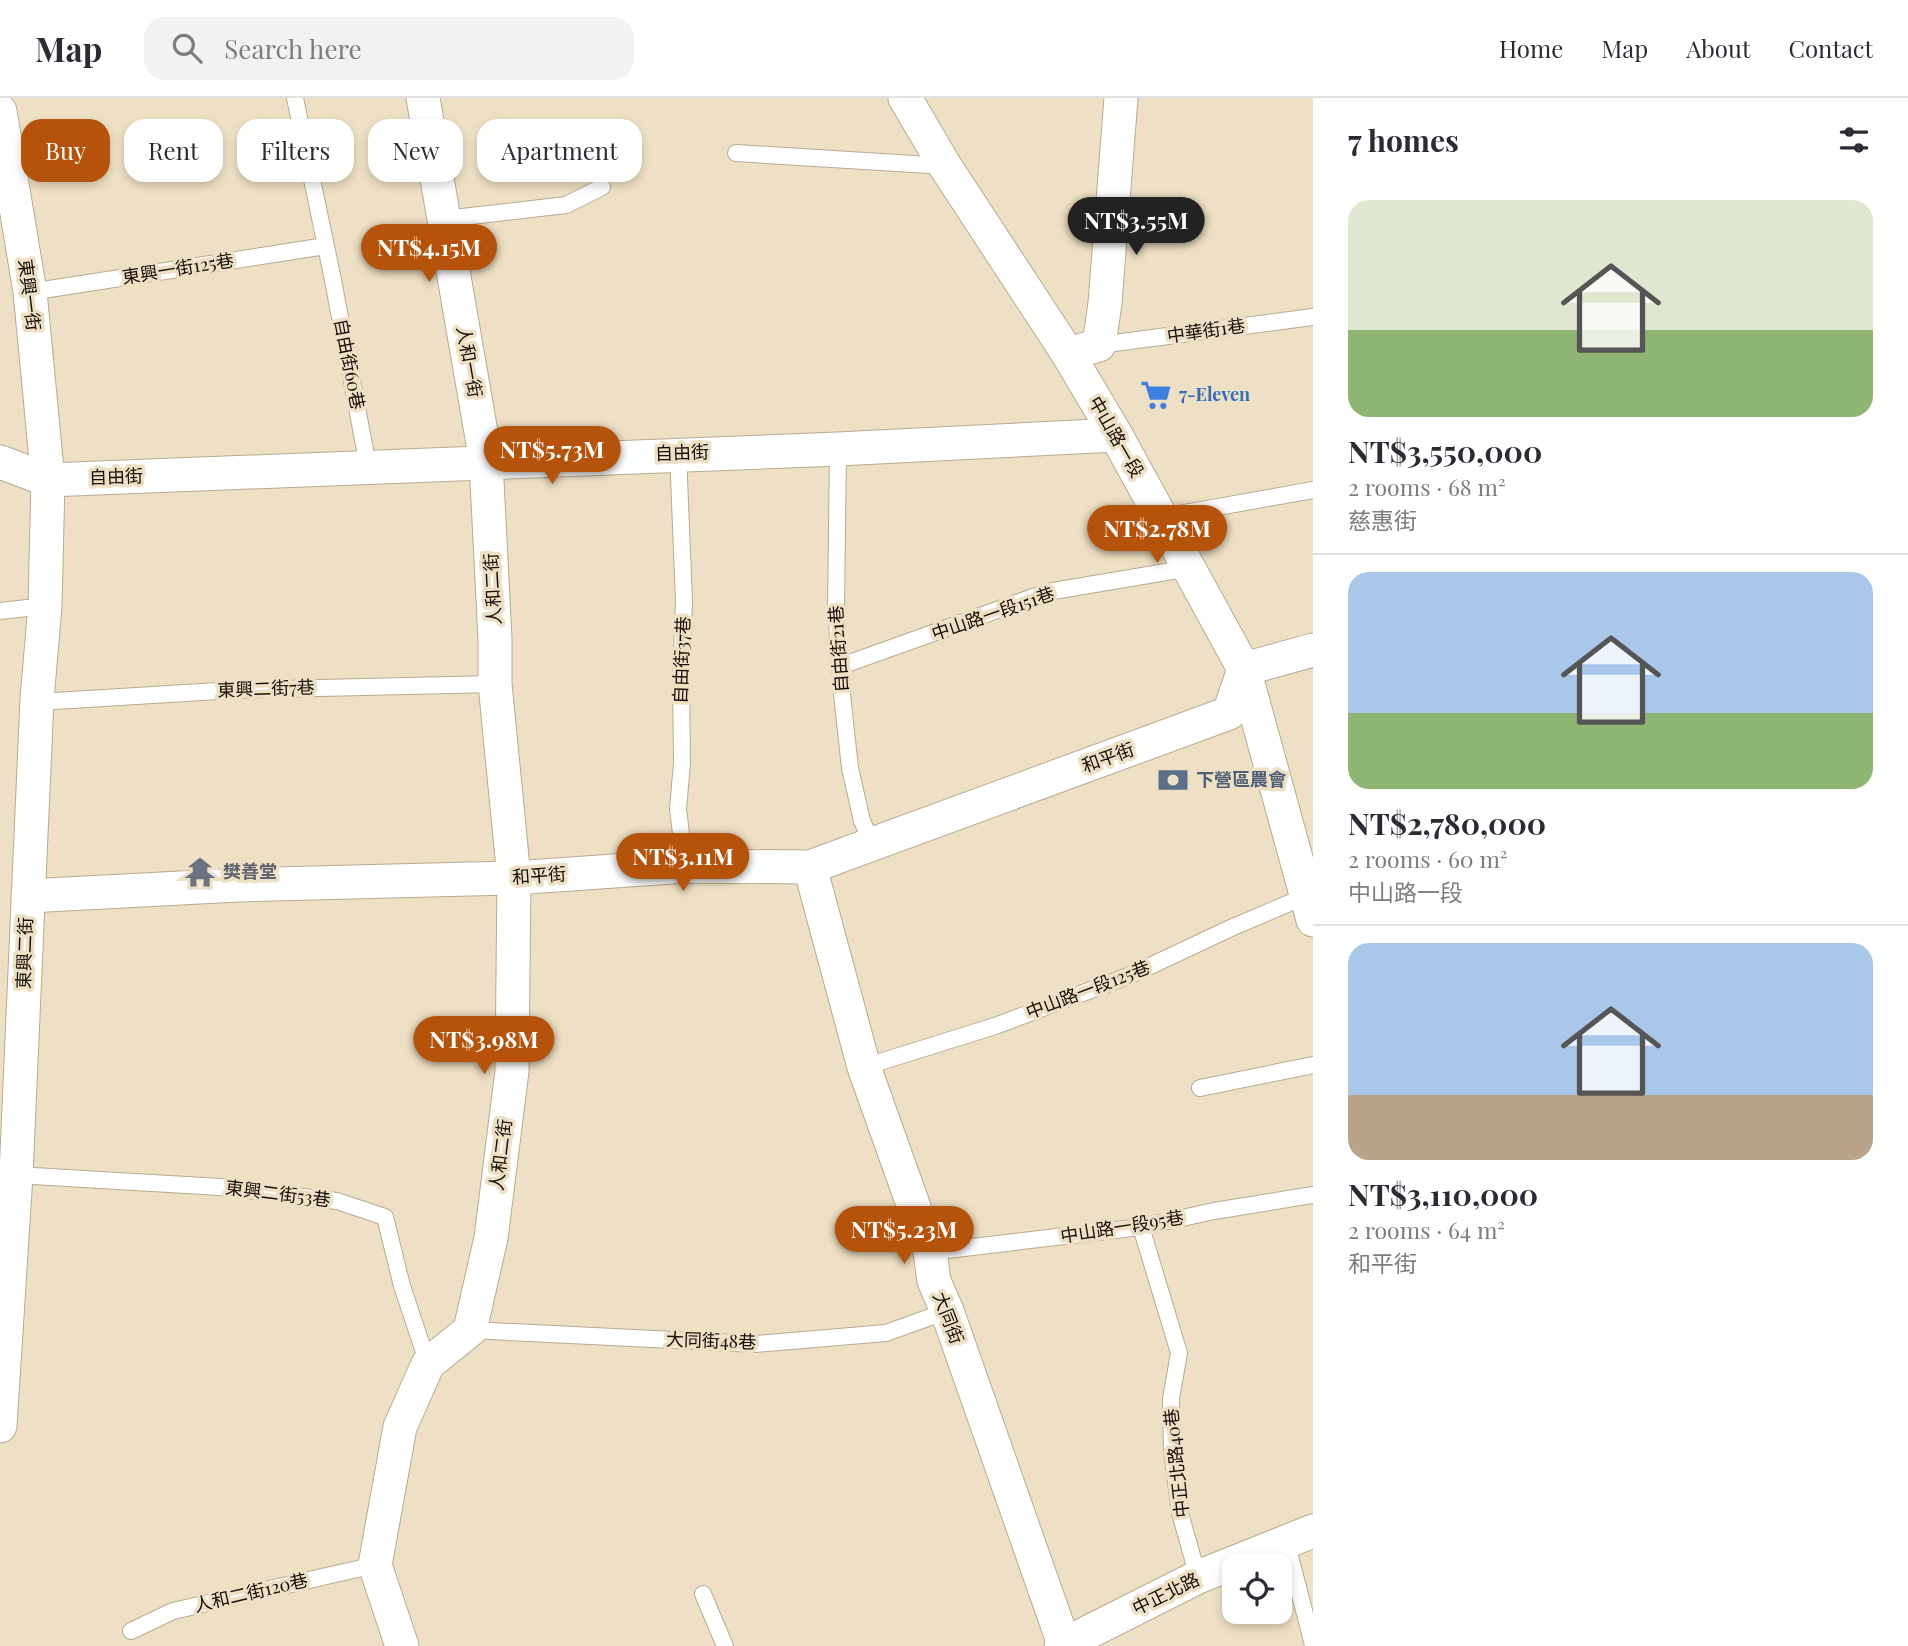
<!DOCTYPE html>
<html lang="en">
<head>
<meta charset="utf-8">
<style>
  body { margin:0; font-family:"Playfair Display","Noto Sans TC",serif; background:#f2f2f3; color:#2b2b33; height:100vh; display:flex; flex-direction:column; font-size:26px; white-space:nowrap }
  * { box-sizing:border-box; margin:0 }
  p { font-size:23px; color:#7c7c81 }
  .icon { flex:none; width:38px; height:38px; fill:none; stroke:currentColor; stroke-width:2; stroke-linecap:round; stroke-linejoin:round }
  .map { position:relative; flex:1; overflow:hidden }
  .drawer { display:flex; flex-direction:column; background:#fff; width:595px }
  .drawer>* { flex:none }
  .hud { position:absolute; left:21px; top:21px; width:665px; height:63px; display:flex; gap:14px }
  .buttons { position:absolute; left:1222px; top:1456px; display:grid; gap:14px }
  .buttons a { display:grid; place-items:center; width:70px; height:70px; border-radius:14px; background:#fff; box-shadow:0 4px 10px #0003; font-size:35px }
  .price { position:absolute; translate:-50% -60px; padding:0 16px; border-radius:24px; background:#b45309; color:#fff; font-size:23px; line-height:46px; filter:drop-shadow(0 2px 4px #0008) }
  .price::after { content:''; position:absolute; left:50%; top:42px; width:21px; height:16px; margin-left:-10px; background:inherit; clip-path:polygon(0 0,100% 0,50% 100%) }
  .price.on { background:#222; color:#fff }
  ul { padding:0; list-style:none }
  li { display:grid; align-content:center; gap:14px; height:371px; padding:0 35px }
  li+li { border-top:2px solid #e1e1e2 }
  li span { display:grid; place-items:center; height:217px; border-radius:21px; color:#555 }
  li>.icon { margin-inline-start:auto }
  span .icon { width:126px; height:126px; fill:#fffc; stroke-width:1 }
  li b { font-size:30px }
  h2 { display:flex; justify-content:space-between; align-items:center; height:84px; padding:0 35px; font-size:30px }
  .pill { padding:0 24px; border-radius:21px; background:#fff; box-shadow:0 4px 10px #0003; font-size:24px; line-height:63px }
  .pill.on { background:#b45309; color:#fff }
  header { display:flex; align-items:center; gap:42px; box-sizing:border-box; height:98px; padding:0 35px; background:#fff; border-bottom:2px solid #e1e1e2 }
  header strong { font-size:33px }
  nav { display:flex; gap:38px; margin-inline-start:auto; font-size:24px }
  .search { width:490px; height:63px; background:#f2f2f3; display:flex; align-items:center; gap:18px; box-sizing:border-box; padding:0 24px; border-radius:21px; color:#7c7c81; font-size:26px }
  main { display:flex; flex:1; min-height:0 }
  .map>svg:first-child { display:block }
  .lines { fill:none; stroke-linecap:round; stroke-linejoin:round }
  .lane-casing { stroke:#b8ab91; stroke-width:18 }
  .street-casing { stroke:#b8ab91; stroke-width:35 }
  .lane { stroke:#fff; stroke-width:16 }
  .street { stroke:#fff; stroke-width:33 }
  .labels { text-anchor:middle; stroke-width:7; stroke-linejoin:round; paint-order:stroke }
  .street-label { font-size:18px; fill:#130f06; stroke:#eee0c4 }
  .shop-label { font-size:18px; font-weight:bold; fill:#366cbe; stroke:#eee0c4; text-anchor:start }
  .service-label { font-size:18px; font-weight:bold; fill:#4e5e75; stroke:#eee0c4; text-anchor:start }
  .worship-label { font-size:18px; font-weight:bold; fill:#5b616d; stroke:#eee0c4; text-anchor:start }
</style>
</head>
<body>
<header>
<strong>Map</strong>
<div class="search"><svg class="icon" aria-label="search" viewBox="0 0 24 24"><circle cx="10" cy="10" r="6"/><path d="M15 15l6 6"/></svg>Search here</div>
<nav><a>Home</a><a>Map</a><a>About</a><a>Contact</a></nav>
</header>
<main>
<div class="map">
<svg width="1313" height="1548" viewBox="0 0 1313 1548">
  <rect width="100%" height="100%" fill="#eee0c4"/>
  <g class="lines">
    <g class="lane-casing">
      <g id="lane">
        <polyline points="295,0 332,177 368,368"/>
        <polyline points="736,55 945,68"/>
        <polyline points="445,121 566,107 602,89"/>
        <polyline points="30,194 326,148"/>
        <polyline points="1099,247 1313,219"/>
        <polyline points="838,351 836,511 842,596 850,670 862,723 873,747"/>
        <polyline points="678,355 684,503 681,582 682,665 678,711 685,768"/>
        <polyline points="1162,419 1313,392"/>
        <polyline points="0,513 45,508"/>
        <polyline points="841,568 1047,494 1190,470"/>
        <polyline points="37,601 55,603 234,592 495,586"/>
        <polyline points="864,969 995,928 1131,877 1233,829 1306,798"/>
        <polyline points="1200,990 1313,967"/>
        <polyline points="16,1077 220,1089 337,1103 385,1119 402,1188 428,1266"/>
        <polyline points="1141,1129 1179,1255 1171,1301 1172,1354 1180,1415 1198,1479"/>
        <polyline points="930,1154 1141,1129 1214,1113 1313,1097"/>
        <polyline points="470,1232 755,1246 886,1235 947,1213"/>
        <polyline points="1286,1443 1313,1547"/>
        <polyline points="703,1496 725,1548"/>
        <polyline points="131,1533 173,1513 375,1467"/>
      </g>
    </g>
    <g class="street-casing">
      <g id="street">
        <polyline points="905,0 945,68 1068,256 1116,337 1244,571 1313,822"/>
        <polyline points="0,13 30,194 48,382 45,508 37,601 16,1077 0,1328"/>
        <polyline points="1068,256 1099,247 1105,205 1121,0"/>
        <polyline points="0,364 48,382 838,351 1116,337"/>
        <polyline points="1244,571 1313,552"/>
        <polyline points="810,769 864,969 930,1154 934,1183 947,1213 1064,1546"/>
        <polyline points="28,798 238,787 514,780 685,768 810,769 1229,615 1244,571"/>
        <polyline points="402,1548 375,1467 400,1329 428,1266 470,1232 491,1140 512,973 514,780 495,586 495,541 486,363 423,0"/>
        <polyline points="1061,1548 1198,1479 1313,1433"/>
      </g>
    </g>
    <use href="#lane" class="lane"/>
    <use href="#street" class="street"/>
  </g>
  <defs>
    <g id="supermarket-bare" transform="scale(2.415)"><path d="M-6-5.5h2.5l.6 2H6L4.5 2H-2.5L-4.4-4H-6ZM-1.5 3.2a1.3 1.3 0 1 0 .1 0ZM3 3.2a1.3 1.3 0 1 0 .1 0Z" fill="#3f7fe0" stroke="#eee0c4" stroke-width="2.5" paint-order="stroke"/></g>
    <g id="bank-bare" transform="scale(2.415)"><path d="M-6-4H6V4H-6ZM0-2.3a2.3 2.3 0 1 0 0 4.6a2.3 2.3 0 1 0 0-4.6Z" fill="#5c6f8a" stroke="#eee0c4" stroke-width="2.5" paint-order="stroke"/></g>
    <g id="temple-bare" transform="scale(2.415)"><path d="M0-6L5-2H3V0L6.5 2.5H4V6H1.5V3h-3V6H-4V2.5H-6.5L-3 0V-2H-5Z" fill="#6b7280" stroke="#eee0c4" stroke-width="2.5" paint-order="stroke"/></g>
  </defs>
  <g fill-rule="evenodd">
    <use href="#supermarket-bare" x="1156" y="297"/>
    <use href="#bank-bare" x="1173" y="682"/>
    <use href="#temple-bare" x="200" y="774"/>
  </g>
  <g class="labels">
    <g class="street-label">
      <text transform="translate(178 171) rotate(-9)" y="6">東興一街125巷</text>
      <text transform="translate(29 197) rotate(83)" y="6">東興一街</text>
      <text transform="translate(1206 233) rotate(-8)" y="6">中華街1巷</text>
      <text transform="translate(469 264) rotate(80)" y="6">人和一街</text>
      <text transform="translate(349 266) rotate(79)" y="6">自由街60巷</text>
      <text transform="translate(1116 339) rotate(60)" y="6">中山路一段</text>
      <text transform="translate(682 355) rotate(-2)" y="6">自由街</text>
      <text transform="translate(116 379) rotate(-2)" y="6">自由街</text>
      <text transform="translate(493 491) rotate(-93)" y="6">人和二街</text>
      <text transform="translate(993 516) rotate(-19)" y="6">中山路一段151巷</text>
      <text transform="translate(839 551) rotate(-94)" y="6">自由街21巷</text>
      <text transform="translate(682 562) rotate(-88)" y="6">自由街37巷</text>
      <text transform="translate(266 591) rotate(-2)" y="6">東興二街7巷</text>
      <text transform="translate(1108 660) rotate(-20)" y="6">和平街</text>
      <text transform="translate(539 778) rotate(-4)" y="6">和平街</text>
      <text transform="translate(25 855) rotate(-88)" y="6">東興二街</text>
      <text transform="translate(1088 892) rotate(-21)" y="6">中山路一段125巷</text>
      <text transform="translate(501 1057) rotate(-83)" y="6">人和二街</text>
      <text transform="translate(278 1096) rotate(7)" y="6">東興二街53巷</text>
      <text transform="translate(1122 1129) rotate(-9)" y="6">中山路一段95巷</text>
      <text transform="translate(948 1220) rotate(69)" y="6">大同街</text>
      <text transform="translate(711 1243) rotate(2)" y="6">大同街48巷</text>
      <text transform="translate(1177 1365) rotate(-96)" y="6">中正北路40巷</text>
      <text transform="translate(251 1495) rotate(-13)" y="6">人和二街120巷</text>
      <text transform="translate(1166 1496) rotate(-26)" y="6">中正北路</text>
    </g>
    <g class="shop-label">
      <text x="1179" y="303">7-Eleven</text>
    </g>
    <g class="service-label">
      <text x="1196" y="688">下營區農會</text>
    </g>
    <g class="worship-label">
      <text x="223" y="780">樊善堂</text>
    </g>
  </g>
</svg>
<div class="buttons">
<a><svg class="icon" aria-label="locate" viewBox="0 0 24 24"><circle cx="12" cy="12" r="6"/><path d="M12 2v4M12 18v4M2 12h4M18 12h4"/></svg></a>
</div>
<b class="price on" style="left:1136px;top:159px">NT$3.55M</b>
<b class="price" style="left:429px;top:186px">NT$4.15M</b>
<b class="price" style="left:552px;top:388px">NT$5.73M</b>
<b class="price" style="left:1157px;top:467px">NT$2.78M</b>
<b class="price" style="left:683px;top:795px">NT$3.11M</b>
<b class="price" style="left:484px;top:978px">NT$3.98M</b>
<b class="price" style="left:904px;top:1168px">NT$5.23M</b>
<div class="hud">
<a class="pill on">Buy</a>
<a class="pill">Rent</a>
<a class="pill">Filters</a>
<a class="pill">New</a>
<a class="pill">Apartment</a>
</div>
</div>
<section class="drawer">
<h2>7 homes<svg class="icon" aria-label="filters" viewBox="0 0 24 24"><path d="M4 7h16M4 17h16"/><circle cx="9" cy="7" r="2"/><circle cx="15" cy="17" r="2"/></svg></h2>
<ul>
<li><span style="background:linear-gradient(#dfe7d0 60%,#8fb573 0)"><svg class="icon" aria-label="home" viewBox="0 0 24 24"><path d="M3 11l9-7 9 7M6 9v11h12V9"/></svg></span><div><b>NT$3,550,000</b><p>2 rooms · 68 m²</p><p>慈惠街</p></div></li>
<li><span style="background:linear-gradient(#a9c7e8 65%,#8fb573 0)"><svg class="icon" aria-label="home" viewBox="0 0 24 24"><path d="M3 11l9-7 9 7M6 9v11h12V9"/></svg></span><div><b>NT$2,780,000</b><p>2 rooms · 60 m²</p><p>中山路一段</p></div></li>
<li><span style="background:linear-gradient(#a9c7e8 70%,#b9a48a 0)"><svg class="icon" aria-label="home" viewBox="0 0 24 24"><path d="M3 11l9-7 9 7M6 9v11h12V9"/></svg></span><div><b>NT$3,110,000</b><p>2 rooms · 64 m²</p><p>和平街</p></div></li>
</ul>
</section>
</main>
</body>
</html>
